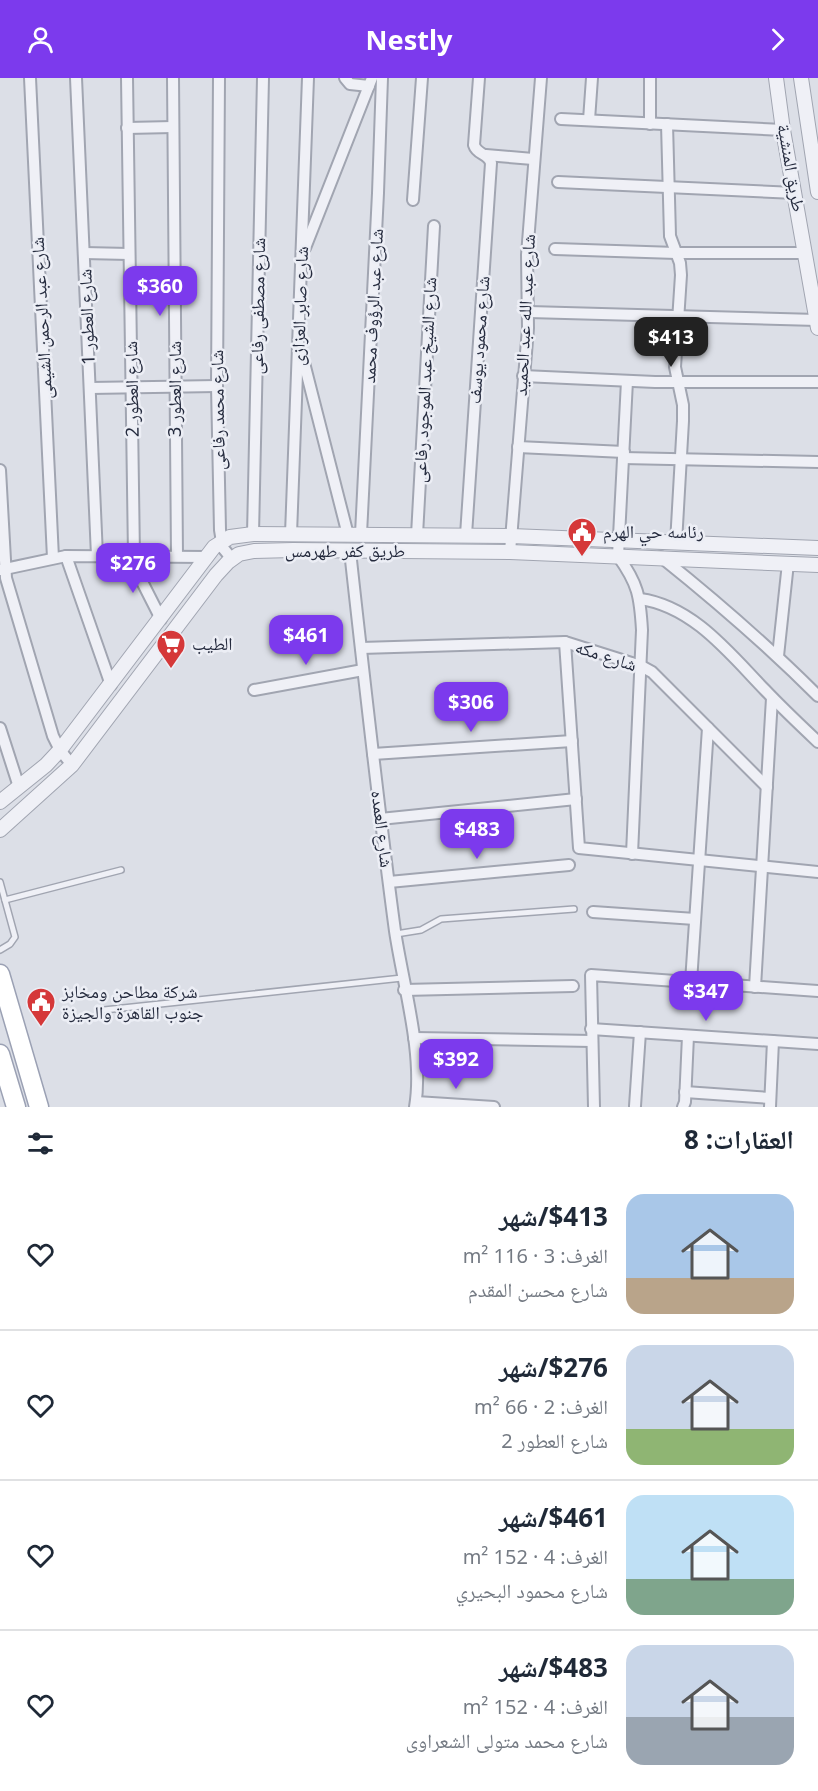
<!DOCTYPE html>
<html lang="ar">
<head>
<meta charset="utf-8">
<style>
  body { margin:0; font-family:"Noto Sans","Noto Naskh Arabic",sans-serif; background:#f2f2f3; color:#1f2937; direction:rtl; height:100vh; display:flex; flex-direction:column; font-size:22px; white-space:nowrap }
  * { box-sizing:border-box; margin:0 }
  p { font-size:20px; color:#747a83 }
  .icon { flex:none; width:33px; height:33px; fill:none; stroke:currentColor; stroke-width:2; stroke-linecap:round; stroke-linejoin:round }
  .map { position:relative; height:1029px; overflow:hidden; direction:ltr }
  .side { display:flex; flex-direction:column; background:#fff; flex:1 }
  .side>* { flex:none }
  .price { position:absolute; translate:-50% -51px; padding:0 14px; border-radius:12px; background:#7c3aed; color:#fff; font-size:20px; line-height:39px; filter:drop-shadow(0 2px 3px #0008) }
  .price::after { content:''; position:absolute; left:50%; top:36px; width:18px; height:14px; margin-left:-9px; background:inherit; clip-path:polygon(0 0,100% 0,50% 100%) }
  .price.active { background:#222; color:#fff }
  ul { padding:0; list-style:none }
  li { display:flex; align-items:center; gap:18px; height:150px; padding:0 24px }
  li+li { border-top:2px solid #e0e1e3 }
  li span { display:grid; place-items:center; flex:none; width:168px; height:120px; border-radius:18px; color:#555 }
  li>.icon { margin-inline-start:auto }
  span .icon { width:72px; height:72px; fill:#fffc; stroke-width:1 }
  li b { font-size:26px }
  h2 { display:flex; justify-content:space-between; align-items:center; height:72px; padding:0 24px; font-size:26px }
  header { display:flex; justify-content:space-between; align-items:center; height:78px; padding:0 24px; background:#7c3aed; color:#fff; font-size:27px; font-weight:700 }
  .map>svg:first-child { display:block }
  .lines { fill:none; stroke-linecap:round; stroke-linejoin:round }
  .service-casing { stroke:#a1a5b1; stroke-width:8 }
  .minor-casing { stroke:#a1a5b1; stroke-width:14 }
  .tertiary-casing { stroke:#a1a5b1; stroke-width:16 }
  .primary-casing { stroke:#9ba1b4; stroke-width:21 }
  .service { stroke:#eff0f6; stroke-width:5 }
  .minor { stroke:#eff0f6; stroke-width:10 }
  .tertiary { stroke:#eff0f6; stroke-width:14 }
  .primary { stroke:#fff; stroke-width:18 }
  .labels { text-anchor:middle; stroke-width:5; stroke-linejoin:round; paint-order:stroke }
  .street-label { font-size:18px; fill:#252b3e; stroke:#eceef5 }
  .poi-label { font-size:18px; fill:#252b3e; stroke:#eceef5; text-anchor:start }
</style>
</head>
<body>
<header><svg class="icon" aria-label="forward" viewBox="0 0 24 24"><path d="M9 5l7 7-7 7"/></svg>Nestly<svg class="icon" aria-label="person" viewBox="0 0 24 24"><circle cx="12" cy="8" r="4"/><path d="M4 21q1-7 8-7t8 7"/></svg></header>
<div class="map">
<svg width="818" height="1029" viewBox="0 0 818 1029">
  <rect width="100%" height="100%" fill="#dcdfe7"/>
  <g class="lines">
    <g class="service-casing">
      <g id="service">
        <polyline points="0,804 15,859 10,866 0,872"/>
        <polyline points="5,822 121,792"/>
        <polyline points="396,856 421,852 441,841 574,831"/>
        <polyline points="104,932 402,900"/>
      </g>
    </g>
    <g class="minor-casing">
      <g id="minor">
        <polyline points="30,0 53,480"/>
        <polyline points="76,0 97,478"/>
        <polyline points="127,0 134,478"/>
        <polyline points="173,0 177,478"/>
        <polyline points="219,0 217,308 220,452 223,470 232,481"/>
        <polyline points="345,0 350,6 369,8"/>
        <polyline points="650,0 650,46"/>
        <polyline points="561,41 783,52"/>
        <polyline points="589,42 592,0"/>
        <polyline points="667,46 670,158 680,185 681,197 675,289 683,327 683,343 676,465"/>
        <polyline points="127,50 173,49"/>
        <polyline points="486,77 533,81"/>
        <polyline points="558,104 795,115"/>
        <polyline points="413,122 422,0"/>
        <polyline points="305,170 372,0"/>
        <polyline points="555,171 676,175 805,175"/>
        <polyline points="84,175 129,176"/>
        <polyline points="529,234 817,242"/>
        <polyline points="301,273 348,457"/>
        <polyline points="523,298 655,304 818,304"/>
        <path d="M627 303 618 478C638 506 640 518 642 552L632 776"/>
        <polyline points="90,310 217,308"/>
        <polyline points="518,369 624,374"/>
        <polyline points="623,380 818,384"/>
        <polyline points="0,392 6,500 53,658 60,672 72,687"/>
        <polyline points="253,456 263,0"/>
        <polyline points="291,456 308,0"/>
        <polyline points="361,456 378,115 382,0"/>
        <polyline points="417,457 434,148"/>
        <path d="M466 457 491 85C488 75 477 77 474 67L479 0"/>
        <path d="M350 473C364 600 378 727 395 853 403 907 424 976 415 1029"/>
        <polyline points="510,474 528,250 527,177 541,0"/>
        <polyline points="66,478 111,607"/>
        <polyline points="129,478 161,541"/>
        <path d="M661 479C716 523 768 568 818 618"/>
        <polyline points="0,492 66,478 207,479"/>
        <path d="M640 521C693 528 730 576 765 612 782 630 800 647 818 664"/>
        <polyline points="565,564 579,770 818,794"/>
        <polyline points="361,570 565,564 641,588 652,594 767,709"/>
        <polyline points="778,578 788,485"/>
        <polyline points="254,612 363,592"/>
        <polyline points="0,650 19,709"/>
        <polyline points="373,676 572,663"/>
        <polyline points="380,741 576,721"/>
        <polyline points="389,804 569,787"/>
        <polyline points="593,834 695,841"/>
        <polyline points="691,904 708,650"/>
        <polyline points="755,909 772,620"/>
        <polyline points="404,912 573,908"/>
        <polyline points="591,951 818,966"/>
        <polyline points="414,960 592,963"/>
        <polyline points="685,1014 770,1020"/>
        <polyline points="416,1024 494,1029"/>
        <polyline points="635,1028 640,954"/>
        <polyline points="594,1029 591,897 818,913"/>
        <polyline points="683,1029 685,1024 688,958"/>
        <polyline points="770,1029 773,963"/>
      </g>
    </g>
    <g class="tertiary-casing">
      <g id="tertiary">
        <polyline points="776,0 783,52 818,250"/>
        <polyline points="801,0 818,114"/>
        <polyline points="0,724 46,687 60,672 214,469 230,459 253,456 511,458 818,470"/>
        <polyline points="0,752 72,687 216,497 228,484 239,476 254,473 293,472 510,474 818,487"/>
      </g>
    </g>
    <g class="primary-casing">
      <g id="primary">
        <polyline points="0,896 39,1029"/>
        <polyline points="0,976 16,1029"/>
      </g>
    </g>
    <use href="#service" class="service"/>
    <use href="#minor" class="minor"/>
    <use href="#tertiary" class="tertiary"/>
    <use href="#primary" class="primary"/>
  </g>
  <defs>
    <g id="civic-pin" transform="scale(1.5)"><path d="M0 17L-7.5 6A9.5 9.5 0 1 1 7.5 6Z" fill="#d53839" stroke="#eceef5"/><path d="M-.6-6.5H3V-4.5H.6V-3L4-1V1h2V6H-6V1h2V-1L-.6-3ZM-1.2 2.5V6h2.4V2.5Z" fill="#fff"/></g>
    <g id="supermarket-pin" transform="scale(1.5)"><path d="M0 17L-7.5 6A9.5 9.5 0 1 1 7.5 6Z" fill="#d53839" stroke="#eceef5"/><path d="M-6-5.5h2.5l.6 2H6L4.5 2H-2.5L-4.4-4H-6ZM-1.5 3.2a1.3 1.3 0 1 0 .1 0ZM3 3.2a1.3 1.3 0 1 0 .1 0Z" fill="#fff"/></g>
  </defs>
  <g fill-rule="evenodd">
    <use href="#civic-pin" x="582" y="454"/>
    <use href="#supermarket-pin" x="171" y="566"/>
    <use href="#civic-pin" x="41" y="924"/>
  </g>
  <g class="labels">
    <g class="street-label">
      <text transform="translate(791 90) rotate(80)" y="6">طريق المنشية</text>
      <text transform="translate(258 228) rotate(-89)" y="6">شارع مصطفى رفاعى</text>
      <text transform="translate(300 228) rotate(-88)" y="6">شارع صابر العزازى</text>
      <text transform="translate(373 228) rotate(-87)" y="6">شارع عبد الرؤوف محمد</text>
      <text transform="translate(525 237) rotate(-87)" y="6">شارع عبد الله عبد الحميد</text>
      <text transform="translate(87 239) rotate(-92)" y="6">شارع العطور 1</text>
      <text transform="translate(42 240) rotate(-93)" y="6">شارع عبد الرحمن الشيمى</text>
      <text transform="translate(479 262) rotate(-86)" y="6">شارع محمود يوسف</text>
      <text transform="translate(425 302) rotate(-87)" y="6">شارع الشيخ عبد الموجود رفاعى</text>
      <text transform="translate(132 311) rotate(-91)" y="6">شارع العطور 2</text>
      <text transform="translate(175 311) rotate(-90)" y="6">شارع العطور 3</text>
      <text transform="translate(218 332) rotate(-91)" y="6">شارع محمد رفاعى</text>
      <text x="345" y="479">طريق كفر طهرمس</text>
      <text transform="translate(606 578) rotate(18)" y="6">شارع مكه</text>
      <text transform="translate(382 751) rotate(83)" y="6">شارع العمده</text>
    </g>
    <g class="poi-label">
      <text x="603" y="460">رئاسه حي الهرم</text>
      <text x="192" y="572">الطيب</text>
      <text x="62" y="920">شركة مطاحن ومخابز<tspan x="62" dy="21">جنوب القاهرة والجيزة</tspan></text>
    </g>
  </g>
</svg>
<b class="price" style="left:160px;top:239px">$360</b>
<b class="price active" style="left:671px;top:290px">$413</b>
<b class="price" style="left:133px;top:516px">$276</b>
<b class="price" style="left:306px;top:588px">$461</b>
<b class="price" style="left:471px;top:655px">$306</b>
<b class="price" style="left:477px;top:782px">$483</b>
<b class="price" style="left:706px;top:944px">$347</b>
<b class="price" style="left:456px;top:1012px">$392</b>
</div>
<section class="side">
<h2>العقارات: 8<svg class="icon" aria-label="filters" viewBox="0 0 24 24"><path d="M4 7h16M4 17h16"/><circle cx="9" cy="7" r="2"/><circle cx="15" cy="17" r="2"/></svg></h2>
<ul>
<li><span style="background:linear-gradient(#a9c7e8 70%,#b9a48a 0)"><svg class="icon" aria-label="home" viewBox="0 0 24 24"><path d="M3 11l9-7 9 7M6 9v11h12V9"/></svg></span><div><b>$413/شهر</b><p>الغرف: 3 · 116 m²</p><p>شارع محسن المقدم</p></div><svg class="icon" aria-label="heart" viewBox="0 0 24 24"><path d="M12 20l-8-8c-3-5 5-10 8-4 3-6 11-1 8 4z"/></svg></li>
<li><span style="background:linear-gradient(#c9d6e8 70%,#8fb573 0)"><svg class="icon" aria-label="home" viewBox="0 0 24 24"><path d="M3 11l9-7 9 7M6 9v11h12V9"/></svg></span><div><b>$276/شهر</b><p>الغرف: 2 · 66 m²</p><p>شارع العطور 2</p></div><svg class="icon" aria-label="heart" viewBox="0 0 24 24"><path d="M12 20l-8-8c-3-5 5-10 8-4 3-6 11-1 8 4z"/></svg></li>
<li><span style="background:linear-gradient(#bfe0f5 70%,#7fa58c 0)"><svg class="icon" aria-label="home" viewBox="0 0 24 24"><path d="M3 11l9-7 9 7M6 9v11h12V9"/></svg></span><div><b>$461/شهر</b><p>الغرف: 4 · 152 m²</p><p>شارع محمود البحيري</p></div><svg class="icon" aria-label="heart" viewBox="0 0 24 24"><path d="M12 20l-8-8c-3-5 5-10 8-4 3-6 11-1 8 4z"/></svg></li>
<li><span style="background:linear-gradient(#c9d6e8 60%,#9aa5b1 0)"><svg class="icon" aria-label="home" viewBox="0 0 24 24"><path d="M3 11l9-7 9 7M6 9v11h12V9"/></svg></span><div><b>$483/شهر</b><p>الغرف: 4 · 152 m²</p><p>شارع محمد متولى الشعراوى</p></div><svg class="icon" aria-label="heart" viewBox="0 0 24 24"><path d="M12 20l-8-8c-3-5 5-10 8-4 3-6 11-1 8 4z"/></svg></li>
</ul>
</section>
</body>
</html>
